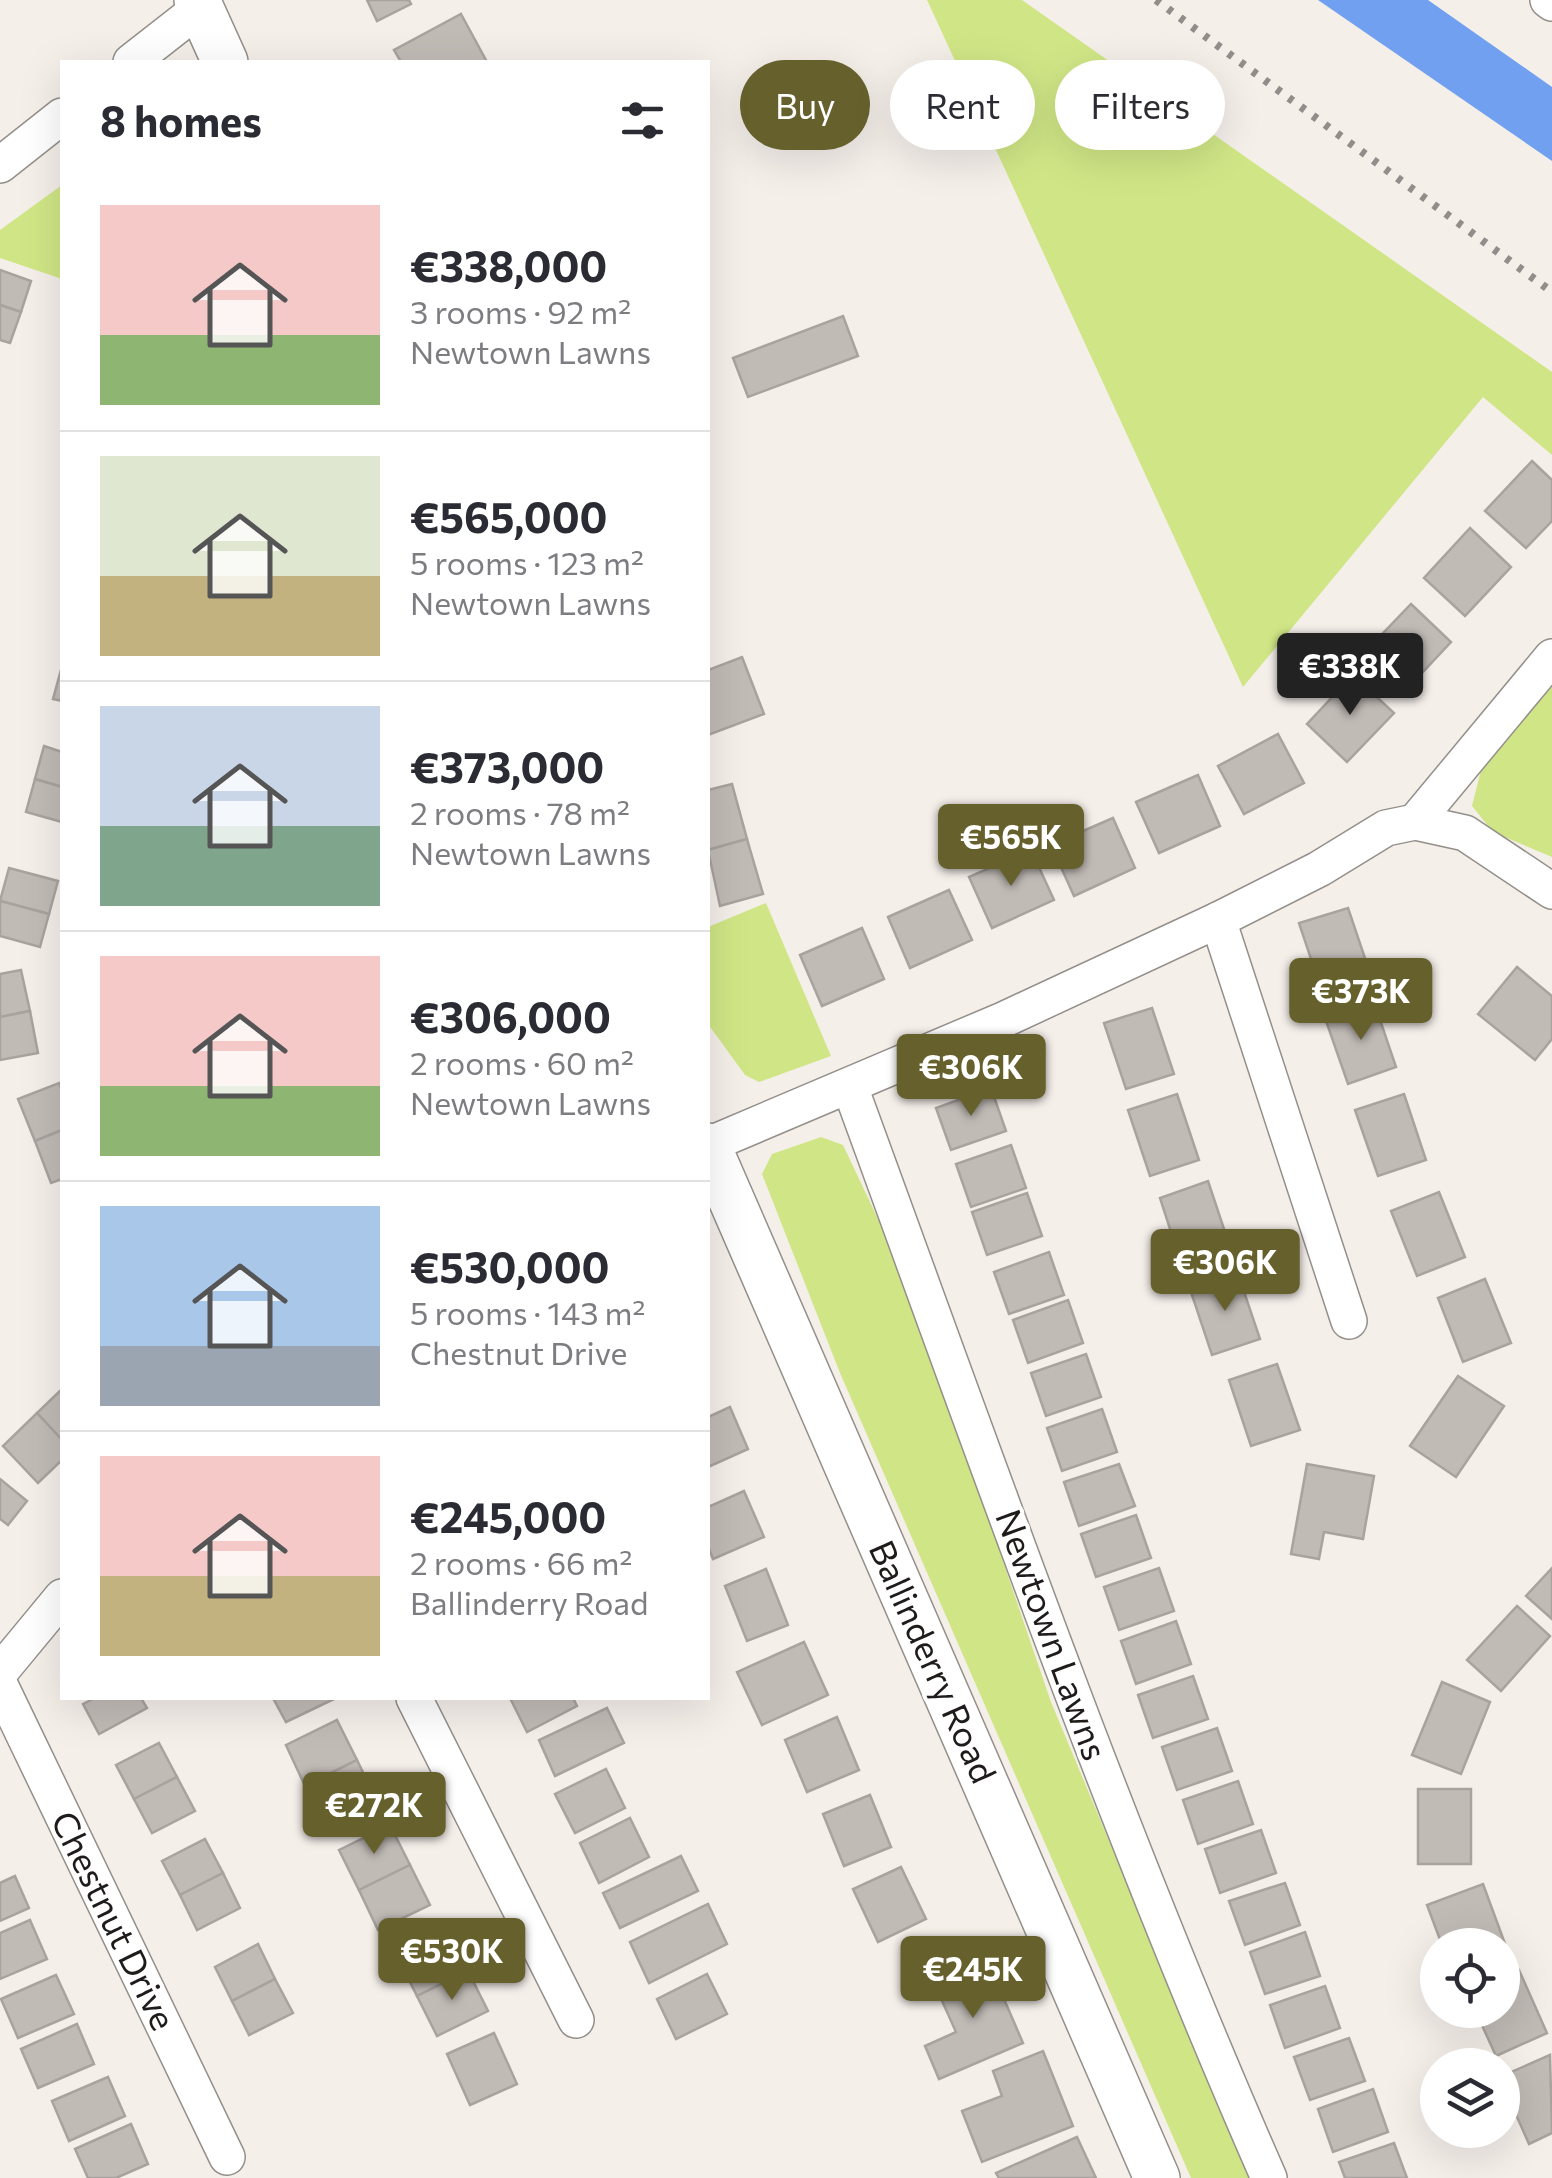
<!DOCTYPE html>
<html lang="en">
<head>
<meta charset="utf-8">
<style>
  body { margin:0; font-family:Commissioner,sans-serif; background:#f7f7f7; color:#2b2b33; height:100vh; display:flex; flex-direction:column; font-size:38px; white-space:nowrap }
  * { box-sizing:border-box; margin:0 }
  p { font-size:32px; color:#7c7c81 }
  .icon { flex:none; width:55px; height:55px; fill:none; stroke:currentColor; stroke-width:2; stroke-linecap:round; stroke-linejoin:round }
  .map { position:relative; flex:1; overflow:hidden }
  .panel { position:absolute; left:60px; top:60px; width:650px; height:1640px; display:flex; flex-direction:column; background:#fff; border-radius:0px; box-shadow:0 10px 40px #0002 }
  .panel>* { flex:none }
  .guide { position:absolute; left:740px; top:60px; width:660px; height:90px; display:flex; gap:20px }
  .fabs { position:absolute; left:1420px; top:1928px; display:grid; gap:20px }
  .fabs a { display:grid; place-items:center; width:100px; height:100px; border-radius:50%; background:#fff; box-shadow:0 10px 40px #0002; font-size:50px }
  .price { position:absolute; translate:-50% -85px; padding:0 22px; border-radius:10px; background:#66602d; color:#fff; font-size:32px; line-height:65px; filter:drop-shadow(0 2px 5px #0008) }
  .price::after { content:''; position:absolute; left:50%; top:60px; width:30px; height:22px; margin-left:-15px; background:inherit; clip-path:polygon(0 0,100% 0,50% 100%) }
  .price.on { background:#222; color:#fff }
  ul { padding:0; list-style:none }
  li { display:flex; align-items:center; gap:30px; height:250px; padding:0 40px }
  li+li { border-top:2px solid #e1e1e2 }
  li span { display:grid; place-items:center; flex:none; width:280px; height:200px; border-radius:0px; color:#555 }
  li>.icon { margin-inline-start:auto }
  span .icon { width:120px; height:120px; fill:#fffc; stroke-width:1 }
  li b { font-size:42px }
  h2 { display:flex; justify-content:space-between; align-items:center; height:120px; padding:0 40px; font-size:42px }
  .pill { padding:0 35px; border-radius:45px; background:#fff; box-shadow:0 10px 40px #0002; font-size:35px; line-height:90px }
  .pill.on { background:#66602d; color:#fff }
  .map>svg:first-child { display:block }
  .green { fill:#d0e686 }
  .water { fill:#71a0f0 }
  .building { fill:#c1bbb6; stroke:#a9a39f; stroke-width:2.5 }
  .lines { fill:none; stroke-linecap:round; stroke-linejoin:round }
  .minor-casing { stroke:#948f8a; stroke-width:38 }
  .tertiary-casing { stroke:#948f8a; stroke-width:48 }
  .minor { stroke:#fff; stroke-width:35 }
  .tertiary { stroke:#fff; stroke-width:45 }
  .rail { stroke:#928d8a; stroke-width:8; stroke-dasharray:5 10; stroke-linecap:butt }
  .labels { text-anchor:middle; stroke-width:8; stroke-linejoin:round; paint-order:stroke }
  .street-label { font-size:35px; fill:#1e1b1a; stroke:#fff }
</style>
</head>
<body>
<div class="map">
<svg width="1552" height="2178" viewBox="0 0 1552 2178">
  <rect width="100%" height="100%" fill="#f5efea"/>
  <g class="green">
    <polygon points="927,0 1022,0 1552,372 1552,455 1483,397 1243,687"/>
    <polygon points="62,185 62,279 0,258 0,230"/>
    <polygon points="1552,685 1552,857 1493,832 1472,806 1481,770"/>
    <polygon points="766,903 831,1056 759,1082 745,1075 708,1024 708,927"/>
    <polygon points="821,1137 843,1145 907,1280 1051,1702 1250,2178 1191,2178 840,1373 762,1174 772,1154"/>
  </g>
  <polygon class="water" points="1318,0 1428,0 1552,87 1552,161"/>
  <g class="building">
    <polygon points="367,0 409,0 411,4 377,21"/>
    <polygon points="461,14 487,62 401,62 394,50"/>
    <polygon points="0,270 31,281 21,312 0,305"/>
    <polygon points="0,305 21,312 10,343 0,340"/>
    <polygon points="843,316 858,356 748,397 733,358"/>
    <polygon points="1532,461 1552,480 1552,521 1526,548 1485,511"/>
    <polygon points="1470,528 1511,567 1465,616 1424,578"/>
    <polygon points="1411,604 1451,642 1405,691 1364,653"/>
    <polygon points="742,657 764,714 708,735 708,670"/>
    <polygon points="62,666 62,701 53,699"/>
    <polygon points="1353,675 1394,713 1347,762 1307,724"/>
    <polygon points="1278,734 1304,783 1244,814 1218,766"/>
    <polygon points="44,746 62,752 62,787 35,779"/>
    <polygon points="1198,775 1220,826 1159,853 1136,802"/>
    <polygon points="35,779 62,787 62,822 26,812"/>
    <polygon points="732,784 747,839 708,850 708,790"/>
    <polygon points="1113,818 1135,868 1074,896 1051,845"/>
    <polygon points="747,839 763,894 720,906 708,850"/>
    <polygon points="1031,850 1054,900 992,928 969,877"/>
    <polygon points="9,868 58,881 49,914 0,901"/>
    <polygon points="949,890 972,940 910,968 888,917"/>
    <polygon points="0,901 49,914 40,947 0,936"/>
    <polygon points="1348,908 1370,973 1321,989 1299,923"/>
    <polygon points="862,928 884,979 822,1006 800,955"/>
    <polygon points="1517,967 1552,996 1552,1039 1535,1060 1478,1014"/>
    <polygon points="21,970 30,1011 0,1017 0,974"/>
    <polygon points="1374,1002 1396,1067 1348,1084 1325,1018"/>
    <polygon points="1152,1008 1174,1074 1126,1089 1104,1023"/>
    <polygon points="30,1011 38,1053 0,1060 0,1017"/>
    <polygon points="59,1083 62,1091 62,1130 35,1141 18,1099"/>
    <polygon points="991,1088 1006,1131 951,1150 936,1108"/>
    <polygon points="1177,1094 1199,1160 1150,1176 1128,1110"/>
    <polygon points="1404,1094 1426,1160 1378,1176 1355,1110"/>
    <polygon points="62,1130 62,1179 51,1183 35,1141"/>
    <polygon points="1011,1145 1026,1188 971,1207 956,1164"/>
    <polygon points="1208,1181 1230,1247 1181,1263 1160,1198"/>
    <polygon points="1439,1192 1465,1257 1417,1276 1391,1211"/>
    <polygon points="1027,1193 1042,1236 987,1255 972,1212"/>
    <polygon points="1049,1252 1064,1295 1009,1314 994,1272"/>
    <polygon points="1238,1274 1260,1339 1212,1355 1190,1289"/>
    <polygon points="1485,1279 1511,1343 1463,1362 1438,1298"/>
    <polygon points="1068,1300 1083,1343 1028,1363 1013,1320"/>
    <polygon points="1086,1354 1101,1397 1046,1416 1031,1373"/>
    <polygon points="1277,1364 1300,1430 1251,1446 1229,1380"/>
    <polygon points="1458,1376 1504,1406 1456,1477 1410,1446"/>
    <polygon points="62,1389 62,1440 37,1413"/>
    <polygon points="730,1407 748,1449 708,1467 708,1417"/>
    <polygon points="1102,1409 1117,1452 1062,1471 1047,1428"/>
    <polygon points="37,1413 62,1440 62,1460 38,1483 3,1446"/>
    <polygon points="1119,1464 1135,1506 1079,1526 1064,1482"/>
    <polygon points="1307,1464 1374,1476 1363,1539 1324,1532 1319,1559 1291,1554"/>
    <polygon points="0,1479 27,1501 8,1525 0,1519"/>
    <polygon points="744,1491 764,1537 713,1559 708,1546 708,1507"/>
    <polygon points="1136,1515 1151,1558 1096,1577 1081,1534"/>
    <polygon points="1159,1568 1174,1611 1119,1630 1104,1587"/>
    <polygon points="1552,1568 1552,1619 1526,1596"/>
    <polygon points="766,1569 788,1625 747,1641 725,1586"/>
    <polygon points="1517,1606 1550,1636 1501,1691 1467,1660"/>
    <polygon points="1176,1621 1191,1664 1136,1684 1121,1641"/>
    <polygon points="804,1642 828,1695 762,1725 737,1672"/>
    <polygon points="1193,1676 1208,1719 1153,1738 1138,1695"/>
    <polygon points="1442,1682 1490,1702 1461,1774 1412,1755"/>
    <polygon points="95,1698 141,1698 147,1708 99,1734 83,1704"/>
    <polygon points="273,1698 336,1698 286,1722"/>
    <polygon points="510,1698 573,1698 577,1706 527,1732"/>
    <polygon points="607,1708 624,1743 555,1776 539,1740"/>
    <polygon points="837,1717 859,1770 807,1792 785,1740"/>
    <polygon points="337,1720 357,1760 305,1786 286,1745"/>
    <polygon points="1217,1728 1232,1771 1177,1790 1162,1747"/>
    <polygon points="159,1743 177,1777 134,1799 116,1765"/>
    <polygon points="357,1760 377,1801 325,1825 305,1786"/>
    <polygon points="606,1769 625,1808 575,1833 555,1794"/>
    <polygon points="177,1777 195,1811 152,1833 134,1799"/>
    <polygon points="1238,1781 1253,1824 1198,1844 1183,1800"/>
    <rect x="1418" y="1789" width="53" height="75"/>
    <polygon points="870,1795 891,1847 844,1866 823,1814"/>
    <polygon points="630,1818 649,1857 599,1883 580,1843"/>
    <polygon points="390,1825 410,1865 359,1890 339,1850"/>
    <polygon points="1261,1830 1276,1873 1220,1893 1205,1849"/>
    <polygon points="205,1839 223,1873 180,1895 162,1861"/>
    <polygon points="681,1856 698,1891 620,1928 603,1893"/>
    <polygon points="410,1865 430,1905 378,1930 359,1890"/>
    <polygon points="901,1867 926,1919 878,1942 853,1889"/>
    <polygon points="223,1873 240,1908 197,1930 180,1895"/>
    <polygon points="15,1876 29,1908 0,1921 0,1883"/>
    <polygon points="1285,1883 1300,1925 1245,1945 1229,1901"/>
    <polygon points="1483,1884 1508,1952 1502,1955 1502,1945 1442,1945 1427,1905"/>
    <polygon points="708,1904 727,1944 649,1983 630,1942"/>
    <polygon points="30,1920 47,1959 0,1979 0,1933"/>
    <polygon points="449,1931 468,1971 417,1996 397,1956"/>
    <polygon points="1305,1932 1320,1976 1265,1994 1250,1952"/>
    <polygon points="258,1944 275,1979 232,2001 215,1967"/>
    <polygon points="987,1960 1023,2043 939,2079 925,2046 956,2032 934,1983"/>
    <polygon points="1519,1970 1547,2033 1496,2056 1475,2010 1502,2010 1502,1977"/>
    <polygon points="468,1971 488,2011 437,2036 417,1996"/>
    <polygon points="707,1974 727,2014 676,2039 657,1999"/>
    <polygon points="56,1975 74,2014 18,2038 1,1999"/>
    <polygon points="275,1979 293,2013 249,2035 232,2001"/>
    <polygon points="1325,1986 1340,2028 1285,2048 1270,2005"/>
    <polygon points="77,2024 94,2064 38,2088 21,2049"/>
    <polygon points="494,2033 517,2084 470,2105 447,2054"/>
    <polygon points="1349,2038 1365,2081 1310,2100 1294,2057"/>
    <polygon points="1043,2051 1073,2126 982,2162 962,2111 1002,2096 993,2071"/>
    <polygon points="1550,2055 1552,2133 1529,2144 1502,2083 1502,2076"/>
    <polygon points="108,2077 125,2116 69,2141 52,2101"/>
    <polygon points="1373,2089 1388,2132 1333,2152 1318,2109"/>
    <polygon points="131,2124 148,2164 116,2178 88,2178 75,2149"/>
    <polygon points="1077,2137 1096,2178 999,2178 996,2173"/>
    <polygon points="1394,2143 1407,2178 1345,2178 1339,2162"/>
  </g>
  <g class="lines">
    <g class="minor-casing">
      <g id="minor">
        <polyline points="1548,0 1552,3"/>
        <polyline points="131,62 200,8"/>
        <polyline points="0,165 62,116"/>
        <polyline points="1415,822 1552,657"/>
        <polyline points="1218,920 1349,1321"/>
        <path d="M850 1087C984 1453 1112 1821 1269 2178"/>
        <polyline points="708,1145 1003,1020 1218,920 1319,869 1386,828 1415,822 1465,833 1552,891"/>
        <polyline points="0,1672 62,1597"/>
        <polyline points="0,1685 227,2157"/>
        <polyline points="414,1698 576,2020"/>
      </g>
    </g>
    <g class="tertiary-casing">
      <g id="tertiary">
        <polyline points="197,0 225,62"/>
        <polyline points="708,1146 1157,2178"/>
      </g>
    </g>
    <use href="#minor" class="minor"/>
    <use href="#tertiary" class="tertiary"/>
    <polyline class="rail" points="1156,0 1552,292"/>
  </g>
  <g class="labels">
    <g class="street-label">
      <text transform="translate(1051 1635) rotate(70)" y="12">Newtown Lawns</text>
      <text transform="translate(932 1662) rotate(66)" y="12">Ballinderry Road</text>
      <text transform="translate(113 1921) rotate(64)" y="12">Chestnut Drive</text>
    </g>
  </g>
</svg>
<div class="fabs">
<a><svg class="icon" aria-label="locate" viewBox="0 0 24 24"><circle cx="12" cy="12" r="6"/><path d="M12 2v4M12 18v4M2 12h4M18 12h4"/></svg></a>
<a><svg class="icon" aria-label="layers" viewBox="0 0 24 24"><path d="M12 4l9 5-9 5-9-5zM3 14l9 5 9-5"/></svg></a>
</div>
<b class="price on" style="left:1350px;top:718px">€338K</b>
<b class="price" style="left:1011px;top:889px">€565K</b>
<b class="price" style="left:1361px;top:1043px">€373K</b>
<b class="price" style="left:971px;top:1119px">€306K</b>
<b class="price" style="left:1225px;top:1314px">€306K</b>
<b class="price" style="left:374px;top:1857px">€272K</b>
<b class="price" style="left:452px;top:2003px">€530K</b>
<b class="price" style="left:973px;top:2021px">€245K</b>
<div class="guide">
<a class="pill on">Buy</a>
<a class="pill">Rent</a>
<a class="pill">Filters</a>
</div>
<section class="panel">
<h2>8 homes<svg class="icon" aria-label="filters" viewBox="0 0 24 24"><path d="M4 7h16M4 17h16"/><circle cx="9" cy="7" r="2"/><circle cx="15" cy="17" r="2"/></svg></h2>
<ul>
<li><span style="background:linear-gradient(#f6c9c9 65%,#8fb573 0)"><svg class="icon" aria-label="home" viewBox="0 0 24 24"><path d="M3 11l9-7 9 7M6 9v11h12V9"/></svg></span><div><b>€338,000</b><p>3 rooms · 92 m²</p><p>Newtown Lawns</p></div></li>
<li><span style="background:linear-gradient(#dfe7d0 60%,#c2b280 0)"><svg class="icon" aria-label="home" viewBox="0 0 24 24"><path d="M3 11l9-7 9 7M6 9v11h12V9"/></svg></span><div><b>€565,000</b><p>5 rooms · 123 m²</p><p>Newtown Lawns</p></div></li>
<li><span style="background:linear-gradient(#c9d6e8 60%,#7fa58c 0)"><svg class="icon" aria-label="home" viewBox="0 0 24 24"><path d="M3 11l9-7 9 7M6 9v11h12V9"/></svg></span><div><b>€373,000</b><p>2 rooms · 78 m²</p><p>Newtown Lawns</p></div></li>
<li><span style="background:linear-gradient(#f6c9c9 65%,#8fb573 0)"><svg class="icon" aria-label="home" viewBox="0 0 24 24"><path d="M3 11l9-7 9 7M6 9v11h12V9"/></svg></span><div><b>€306,000</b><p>2 rooms · 60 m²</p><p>Newtown Lawns</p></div></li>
<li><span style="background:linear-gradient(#a9c7e8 70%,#9aa5b1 0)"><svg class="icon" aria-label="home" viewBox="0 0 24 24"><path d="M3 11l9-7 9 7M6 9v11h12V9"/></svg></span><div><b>€530,000</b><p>5 rooms · 143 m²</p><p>Chestnut Drive</p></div></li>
<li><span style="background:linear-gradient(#f6c9c9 60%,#c2b280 0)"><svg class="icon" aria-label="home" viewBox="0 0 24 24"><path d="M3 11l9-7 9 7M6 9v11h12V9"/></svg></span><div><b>€245,000</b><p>2 rooms · 66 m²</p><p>Ballinderry Road</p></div></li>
</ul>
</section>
</div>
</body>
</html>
